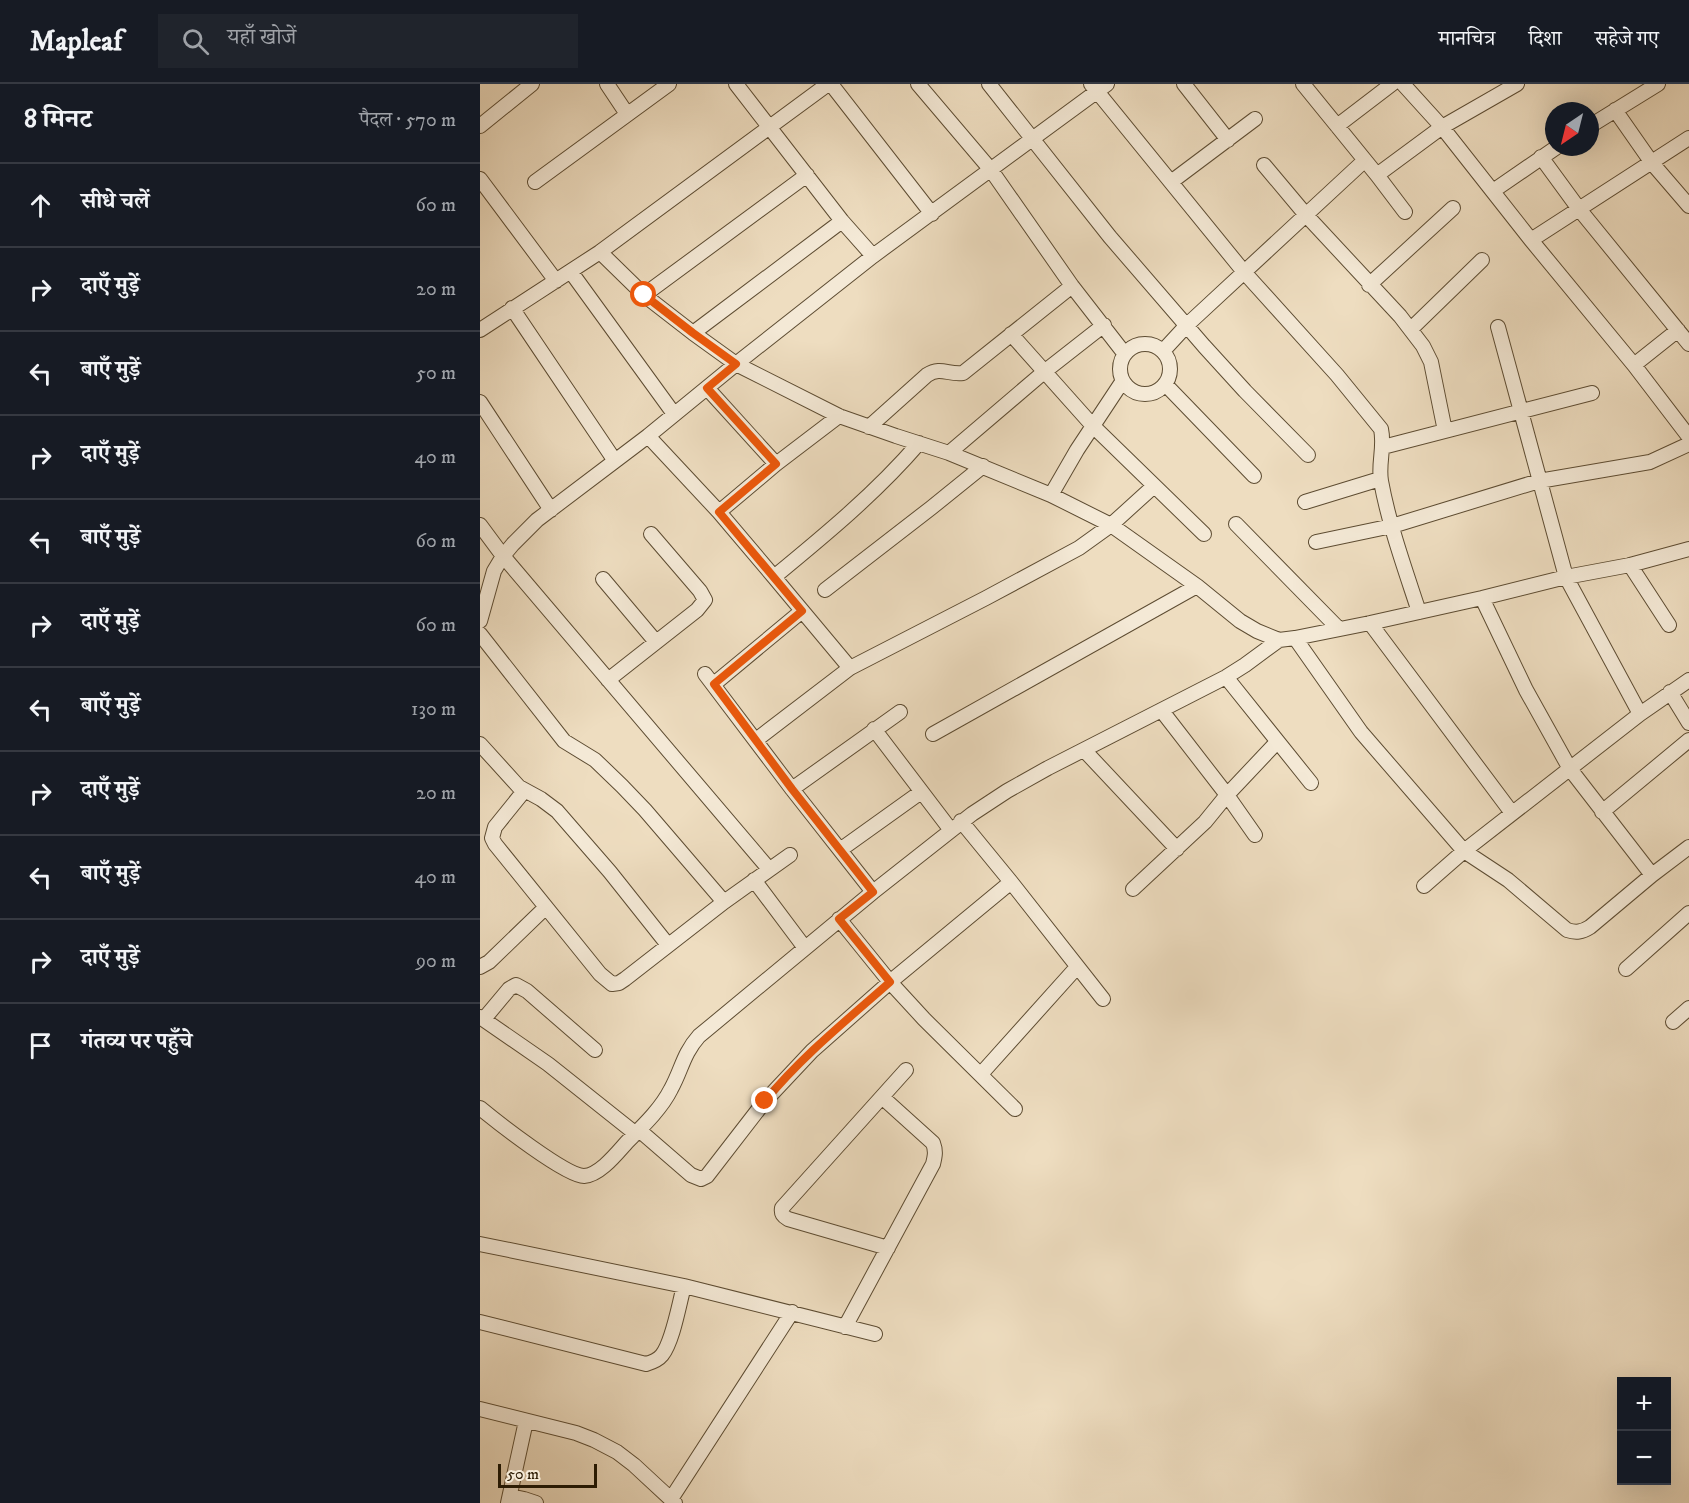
<!DOCTYPE html>
<html lang="hi">
<head>
<meta charset="utf-8">
<style>
  body { margin:0; font-family:"IM FELL DW Pica","Noto Serif Devanagari",serif; background:#20242c; color:#f1f3f6 }
  .controls { position:absolute; right:18px; bottom:18px; display:grid; overflow:hidden; border-radius:0px; box-shadow:0 6px 24px #0002 }
  .controls button { width:54px; height:54px; display:grid; place-items:center; padding:0; border:0; border-bottom:2px solid #363941; background:#171b24; color:#f1f3f6; font:30px sans-serif }
  .compass { position:absolute; left:1065px; top:18px; width:54px; height:54px; border-radius:50%; background:#171b24; box-shadow:0 6px 24px #0002; rotate:215deg }
  .scale { position:absolute; left:18px; bottom:15px; width:99px; box-sizing:border-box; padding-left:6px; border:3px solid #2d1c03; border-top:0; font-size:16px; line-height:21px; white-space:nowrap; color:#2d1c03; -webkit-text-stroke:4px #f4e9d6; paint-order:stroke }
  .stop { position:absolute; width:18px; height:18px; margin:-14px; border:4px solid #ea580c; border-radius:50%; background:#fff }
  .stop.end { background:#ea580c; border-color:#fff; box-shadow:0 2px 6px #0008 }
  .list { margin:0; padding:0; list-style:none }
  h2 { display:flex; justify-content:space-between; align-items:center; height:78px; margin:0; padding:0 24px; font-size:26px }
  h2 small { font-size:20px; font-weight:400; color:#9ea1a6 }
  .list li { display:grid; grid-template-columns:39px 1fr auto; gap:18px; align-items:center; box-sizing:border-box; height:84px; padding:0 24px; border-top:2px solid #363941 }
  .list b { display:block; font-size:22px; white-space:nowrap }
  .list em { font-size:20px; font-style:normal; color:#9ea1a6 }
  .icon { flex:none; width:33px; height:33px; fill:none; stroke:currentColor; stroke-width:2; stroke-linecap:round; stroke-linejoin:round }
  .map { position:relative; flex:none; width:1209px; height:1419px; overflow:hidden }
  header { display:flex; align-items:center; gap:36px; box-sizing:border-box; height:84px; padding:0 30px; background:#171b24; border-bottom:2px solid #363941 }
  header strong { font-size:28px }
  nav { display:flex; gap:33px; margin-inline-start:auto; font-size:21px }
  .search { width:420px; height:54px; background:#20242c; display:flex; align-items:center; gap:15px; box-sizing:border-box; padding:0 21px; border-radius:0px; color:#9ea1a6; font-size:22px }
  main { display:flex }
  aside { flex:1; background:#171b24 }
  .map>svg:first-child { display:block }
  .lines { fill:none; stroke-linecap:round; stroke-linejoin:round }
  .street-casing { stroke:#5d4c32; stroke-width:16 }
  .street { stroke:#f4e9d6; stroke-width:14 }
  .route { stroke:#ea580c; stroke-width:8 }
</style>
</head>
<body>
<header>
<strong>Mapleaf</strong>
<div class="search"><svg class="icon" aria-label="search" viewBox="0 0 24 24"><circle cx="10" cy="10" r="6"/><path d="M15 15l6 6"/></svg>यहाँ खोजें</div>
<nav><a>मानचित्र</a><a>दिशा</a><a>सहेजे गए</a></nav>
</header>
<main>
<aside>
<h2>8 मिनट<small>पैदल · 570 m</small></h2>
<ul class="list">
<li><svg class="icon" aria-label="ahead" viewBox="0 0 24 24"><path d="M12 20V5M6 11l6-6 6 6"/></svg><div><b>सीधे चलें</b></div><em>60 m</em></li>
<li><svg class="icon" aria-label="right" viewBox="0 0 24 24"><path d="M7 20v-9h11M14 6l5 5-5 5"/></svg><div><b>दाएँ मुड़ें</b></div><em>20 m</em></li>
<li><svg class="icon" aria-label="left" viewBox="0 0 24 24"><path d="M17 20v-9H6M10 6l-5 5 5 5"/></svg><div><b>बाएँ मुड़ें</b></div><em>50 m</em></li>
<li><svg class="icon" aria-label="right" viewBox="0 0 24 24"><path d="M7 20v-9h11M14 6l5 5-5 5"/></svg><div><b>दाएँ मुड़ें</b></div><em>40 m</em></li>
<li><svg class="icon" aria-label="left" viewBox="0 0 24 24"><path d="M17 20v-9H6M10 6l-5 5 5 5"/></svg><div><b>बाएँ मुड़ें</b></div><em>60 m</em></li>
<li><svg class="icon" aria-label="right" viewBox="0 0 24 24"><path d="M7 20v-9h11M14 6l5 5-5 5"/></svg><div><b>दाएँ मुड़ें</b></div><em>60 m</em></li>
<li><svg class="icon" aria-label="left" viewBox="0 0 24 24"><path d="M17 20v-9H6M10 6l-5 5 5 5"/></svg><div><b>बाएँ मुड़ें</b></div><em>130 m</em></li>
<li><svg class="icon" aria-label="right" viewBox="0 0 24 24"><path d="M7 20v-9h11M14 6l5 5-5 5"/></svg><div><b>दाएँ मुड़ें</b></div><em>20 m</em></li>
<li><svg class="icon" aria-label="left" viewBox="0 0 24 24"><path d="M17 20v-9H6M10 6l-5 5 5 5"/></svg><div><b>बाएँ मुड़ें</b></div><em>40 m</em></li>
<li><svg class="icon" aria-label="right" viewBox="0 0 24 24"><path d="M7 20v-9h11M14 6l5 5-5 5"/></svg><div><b>दाएँ मुड़ें</b></div><em>90 m</em></li>
<li><svg class="icon" aria-label="arrive" viewBox="0 0 24 24"><path d="M6 21V4h12l-3 4 3 4H6"/></svg><div><b>गंतव्य पर पहुँचे</b></div></li>
</ul>
</aside>
<div class="map">
<svg width="1209" height="1419" viewBox="0 0 1209 1419">
  <rect width="100%" height="100%" fill="#eeddc0"/>
  <filter id="stains"><feTurbulence type="fractalNoise" baseFrequency=".00333" numOctaves="4"/><feColorMatrix values="0 0 0 0 .2 0 0 0 0 .09 0 0 0 0 .02 0 0 0 .5 -.17"/></filter>
  <radialGradient id="worn" r=".72"><stop offset=".6" stop-color="#630" stop-opacity="0"/><stop offset="1" stop-color="#630" stop-opacity=".3"/></radialGradient>
  <g class="lines">
    <defs>
      <path id="street" d="M 127,0 L 147,30
        M 256,0 L 362,137 L 393,172
        M 351,0 L 452,130
        M 438,0 L 511,86 L 592,202 L 644,269
        M 509,0 L 630,153 L 724,262 L 765,307 L 828,371
        M 611,0 L 764,188 L 857,291 L 901,345 C 905,363 898,379 901,397 C 909,441 925,485 939,528
        M 704,0 L 748,56
        M 823,0 L 897,91 L 925,128
        M 923,0 L 962,43 L 1051,156 L 1154,281 L 1209,353
        M 1135,26 L 1172,79 L 1209,122
        M 0,42 L 52,0
        M 857,42 L 912,0
        M 1110,42 L 1178,0
        M 1061,73 L 1099,125 L 1209,260
        M 784,81 L 826,131 L 920,232 L 943,262 L 951,278 L 965,347
        M 897,91 L 962,43 L 1037,0
        M 0,95 L 76,197
        M 55,98 L 189,0
        M 691,98 L 775,35
        M 1013,107 L 1077,63
        M 1051,156 L 1209,54
        M 120,168 L 164,211 L 213,249 L 256,280 L 359,332 L 416,352 L 469,369 L 571,411 L 631,441 L 717,502 L 760,537 L 777,547 L 799,556 L 815,554 L 890,539 L 1002,514 L 1086,493 L 1150,481 L 1209,465
        M 91,188 L 194,330
        M 889,201 L 973,124
        M 164,211 L 327,91
        M 32,224 L 135,377
        M 1018,243 L 1086,493 L 1160,630
        M 931,245 L 1002,176
        M 0,246 L 120,168 L 348,0
        M 213,249 L 362,137
        M 531,250 L 613,342 L 724,450
        M640 285a25 25 0 1 1 50 0a25 25 0 1 1-50 0Z
        M 683,267 L 707,241 L 884,77
        M 1154,281 L 1198,246
        M 685,300 L 774,392
        M 227,304 L 296,380
        M 0,318 L 71,426
        M 389,343 L 447,291 C 461,282 468,291 483,289 L 592,202
        M 168,352 L 239,428 L 294,493 L 370,584
        M 903,363 L 1112,309
        M 469,369 L 564,288 L 624,241
        M 571,411 L 597,366 L 642,298
        M 825,418 L 900,395
        M 239,428 L 296,380 L 359,332
        M 756,440 L 859,545
        M 0,441 L 23,472 L 289,785
        M 836,458 L 912,442 L 1059,397 L 1170,378 L 1209,360
        M 1150,481 L 1189,541
        M 294,493 C 345,451 396,409 439,359
        M 123,495 L 176,558
        M 345,506 L 451,424 L 503,382
        M 1002,514 L 1046,606 L 1090,685 L 1172,791
        M 0,537 L 14,487 L 23,472 L 33,460 L 57,436 L 168,352 L 256,280 L 393,172 L 627,0
        M 890,539 L 1032,729
        M 0,550 L 84,657 L 115,676 L 142,702 L 165,726 L 244,818
        M 815,554 L 881,648 L 984,767 L 1028,796 L 1087,846 C 1096,849 1102,848 1110,843 L 1172,791 L 1209,763
        M 225,590 L 312,705 L 393,808
        M 746,593 L 831,699
        M 128,596 L 217,526 L 225,516 L 220,507 L 171,450
        M 234,600 L 322,527
        M 1190,608 L 1209,639
        M 682,627 L 747,711 L 775,751
        M 394,645 L 470,745
        M 453,650 L 717,502
        M 276,656 L 370,584 L 506,514 L 599,464 L 631,441 L 674,402
        M 0,660 L 39,703 L 61,715 L 77,727 L 130,788 L 188,861
        M 604,666 L 697,765
        M 312,705 L 420,628
        M 44,707 L 15,743 L 12,754 L 15,760 L 120,890 L 132,900 L 139,899 L 145,895 L 244,818 L 310,771
        M 1122,728 L 1209,656
        M 481,737 L 531,798 L 623,915
        M 360,766 L 441,708
        M 274,796 L 325,864
        M 944,802 L 984,767 L 1160,630 L 1209,596
        M 653,805 L 725,738 L 747,711 L 797,658
        M 359,835 L 410,898 L 444,935 L 535,1025
        M 0,883 L 9,878 L 65,824
        M 1146,885 L 1209,829
        M 0,933 L 68,980 L 156,1050
        M 4,935 L 29,905 L 36,901 L 47,907 L 115,966
        M 1193,938 L 1209,924
        M 501,990 L 597,883
        M 0,1024 C 17,1038 86,1092 104,1092 C 120,1091 137,1069 147,1058 C 163,1042 181,1025 191,1005 C 202,985 203,970 219,952 L 393,808 L 492,730 L 527,707 L 568,684 L 746,593 L 765,581 L 799,556
        M 159,1046 L 211,1091 L 221,1095 L 227,1092 L 285,1017 L 332,967 L 410,898 L 531,798
        M 0,1160 L 204,1202 L 395,1250
        M 408,1164 L 308,1135 C 303,1132 301,1130 302,1124 L 426,986
        M 0,1238 L 166,1280 C 173,1278 178,1276 182,1271 C 193,1257 199,1220 204,1202
        M 365,1243 L 453,1080 C 455,1072 456,1067 453,1059 L 402,1013
        M 0,1325 L 96,1349 L 114,1356 L 137,1368 L 154,1381 L 195,1419
        M 30,1412 L 44,1415 L 56,1419
        M 191,1415 L 312,1228
        M 28,1419 L 46,1337"/>
    </defs>
    <!-- street casing -->
    <use href="#street" class="street-casing"/>
    <!-- street -->
    <use href="#street" class="street"/>
  </g>
  <g class="lines">
    <!-- route -->
    <path class="route" d="M 164,211 L 213,249 L 256,280 L 227,304 L 296,380 L 239,428 L 322,527 L 234,600 L 312,705 L 393,808 L 359,835 L 410,898 C 367,936 322,972 285,1017"/>
  </g>
  <rect width="100%" height="100%" filter="url(#stains)"/>
  <rect width="100%" height="100%" fill="url(#worn)"/>
</svg>
<div class="controls">
<button>+</button>
<button>−</button>
</div>
<svg class="compass" viewBox="-18 -18 36 36"><path d="M0-13l5 13h-10z" fill="#e53935"/><path d="M0 13l5-13h-10z" fill="#9ea1a6"/></svg>
<div class="scale">50 m</div>
<div class="stop" style="left:164px;top:211px"></div>
<div class="stop end" style="left:285px;top:1017px"></div>
</div>
</main>
</body>
</html>
